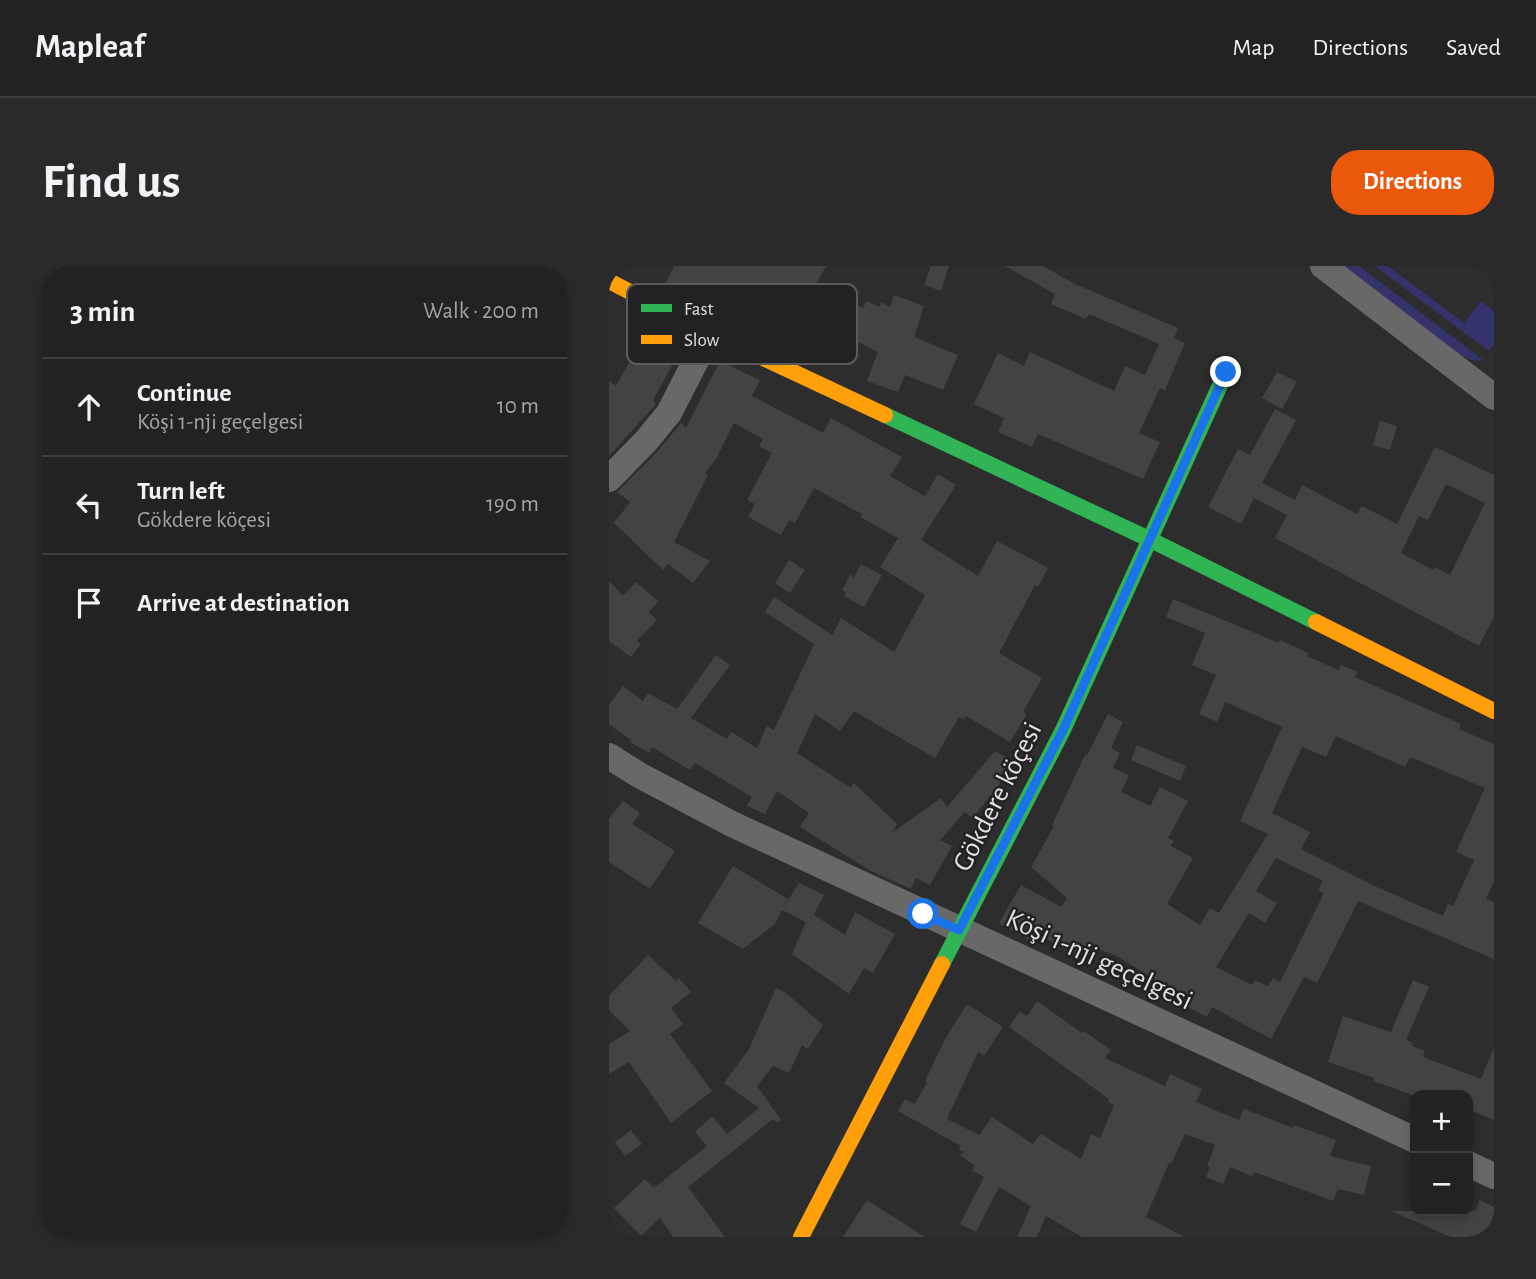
<!DOCTYPE html>
<html lang="en">
<head>
<meta charset="utf-8">
<style>
  body { margin:0; font-family:"Alegreya Sans",sans-serif; background:#2a2a2a; color:#f1f3f6 }
  .controls { position:absolute; right:21px; bottom:21px; display:grid; overflow:hidden; border-radius:14px; box-shadow:0 4px 10px #0003 }
  .controls button { width:63px; height:63px; display:grid; place-items:center; padding:0; border:0; border-bottom:2px solid #3f3f40; background:#222; color:#f1f3f6; font:35px sans-serif }
  .stop { position:absolute; width:21px; height:21px; margin:-16px; border:5px solid #1a73e8; border-radius:50%; background:#fff }
  .stop.end { background:#1a73e8; border-color:#fff; box-shadow:0 2px 7px #0008 }
  .list { margin:0; padding:0; list-style:none }
  h2 { display:flex; justify-content:space-between; align-items:center; height:91px; margin:0; padding:0 28px; font-size:30px }
  h2 small { font-size:23px; font-weight:400; color:#a2a4a5 }
  .list li { display:grid; grid-template-columns:46px 1fr auto; gap:21px; align-items:center; box-sizing:border-box; height:98px; padding:0 28px; border-top:2px solid #3f3f40 }
  .list b { display:block; font-size:26px; white-space:nowrap }
  .list p { margin:0; font-size:23px; white-space:nowrap; color:#a2a4a5 }
  .list em { font-size:23px; font-style:normal; color:#a2a4a5 }
  .icon { flex:none; width:38px; height:38px; fill:none; stroke:currentColor; stroke-width:2; stroke-linecap:round; stroke-linejoin:round }
  .map { position:relative; flex:none; width:885px; height:971px; overflow:hidden; border-radius:28px }
  header { display:flex; align-items:center; gap:42px; box-sizing:border-box; height:98px; padding:0 35px; background:#222; border-bottom:2px solid #3f3f40 }
  header strong { font-size:33px }
  nav { display:flex; gap:38px; margin-inline-start:auto; font-size:24px }
  .intro { display:flex; align-items:center; justify-content:space-between; box-sizing:border-box; height:168px; padding:0 42px }
  h1 { margin:0; font-size:49px }
  .button { padding:18px 32px; border-radius:28px; background:#ea580c; color:#fff; font-size:24px; font-weight:700 }
  main { display:flex; gap:42px; padding:0 42px }
  aside { flex:1; background:#222; border-radius:28px; box-shadow:0 4px 10px #0003 }
  .map>svg:first-child { display:block }
  .grass { fill:#35336c }
  .building { fill:#434344; fill-rule:evenodd }
  .lines { fill:none; stroke-linecap:round; stroke-linejoin:round }
  .street { stroke:#686869; stroke-width:26 }
  .fast { stroke:#30b455; stroke-width:16 }
  .slow { stroke:#ff9f0a; stroke-width:16 }
  .route { stroke:#1a73e8; stroke-width:9 }
  .labels { text-anchor:middle; dominant-baseline:central; stroke-width:5; stroke-linejoin:round; paint-order:stroke }
  .street-label { font-size:28px; fill:#e0e0e2; stroke:#222225 }
  .key { fill:#222225; stroke:#5b5b5e; stroke-width:2 }
  .key-label { font-size:19px; fill:#e0e0e2 }
</style>
</head>
<body>
<header>
<strong>Mapleaf</strong>
<nav><a>Map</a><a>Directions</a><a>Saved</a></nav>
</header>
<div class="intro"><h1>Find us</h1><a class="button">Directions</a></div>
<main>
<aside>
<h2>3 min<small>Walk · 200 m</small></h2>
<ul class="list">
<li><svg class="icon" aria-label="ahead" viewBox="0 0 24 24"><path d="M12 20V5M6 11l6-6 6 6"/></svg><div><b>Continue</b><p>Köşi 1-nji geçelgesi</p></div><em>10 m</em></li>
<li><svg class="icon" aria-label="left" viewBox="0 0 24 24"><path d="M17 20v-9H6M10 6l-5 5 5 5"/></svg><div><b>Turn left</b><p>Gökdere köçesi</p></div><em>190 m</em></li>
<li><svg class="icon" aria-label="arrive" viewBox="0 0 24 24"><path d="M6 21V4h12l-3 4 3 4H6"/></svg><div><b>Arrive at destination</b></div></li>
</ul>
</aside>
<div class="map">
<svg width="885" height="971" viewBox="0 0 885 971">
  <rect width="100%" height="100%" fill="#2d2d2e"/>
  <!-- grass -->
  <path class="grass" d="M 734,0 L 750,0 L 874,94 L 872,95 L 863,94 L 851,89 Z
    M 766,0 L 779,0 L 855,57 L 872,35 L 885,45 L 885,78 L 880,85 Z"/>
  <!-- building -->
  <path class="building" d="M 65,0 L 217,0 L 206,20 L 254,42 L 258,35 L 270,41 L 272,36 L 281,41 L 285,29 L 315,40 L 305,71 L 349,89 L 334,124 L 296,109 L 289,126 L 258,115 L 269,86 L 225,64 L 223,69 L 168,45 L 163,56 L 116,34 L 110,48 L 55,20 Z
    M 322,0 L 340,0 L 332,25 L 315,19 Z
    M 396,0 L 434,0 L 466,18 L 569,62 L 565,72 L 576,77 L 556,124 L 551,122 L 530,167 L 551,176 L 534,213 L 429,168 L 423,181 L 389,166 L 395,152 L 365,138 L 389,87 L 415,100 L 421,86 L 505,125 L 516,100 L 536,109 L 550,78 L 480,48 L 477,53 L 442,38 L 446,28 Z
    M 35,69 L 70,87 L 44,134 L 47,138 L 0,190 L 0,115 L 7,120 Z
    M 111,95 L 151,114 L 143,130 L 214,167 L 222,152 L 293,191 L 281,210 L 316,230 L 329,208 L 347,219 L 312,274 L 369,310 L 388,275 L 439,302 L 429,321 L 426,319 L 390,387 L 433,412 L 414,446 L 418,448 L 401,476 L 357,450 L 355,454 L 350,451 L 326,492 L 245,445 L 231,465 L 206,448 L 188,487 L 242,522 L 245,517 L 288,558 L 284,566 L 332,532 L 338,541 L 386,485 L 403,495 L 389,521 L 363,552 L 356,546 L 331,574 L 343,580 L 321,619 L 307,612 L 302,623 L 262,605 L 191,561 L 200,547 L 168,525 L 156,548 L 138,540 L 143,531 L 86,497 L 81,504 L 43,481 L 40,487 L 21,476 L 22,474 L 0,458 L 0,439 L 14,420 L 34,435 L 39,427 L 68,443 L 107,389 L 121,399 L 82,452 L 118,473 L 122,466 L 148,482 L 158,460 L 165,464 L 205,378 L 156,346 L 165,331 L 223,369 L 232,352 L 285,386 L 316,329 L 271,301 L 289,272 L 251,251 L 253,248 L 205,222 L 186,257 L 180,254 L 172,269 L 139,251 L 146,238 L 138,234 L 163,187 L 150,180 L 154,173 L 125,157 L 107,193 L 96,207 L 99,209 L 65,276 L 101,295 L 84,317 L 59,298 L 54,304 L 5,257 L 21,236 L 8,226 L 48,186 L 72,157 L 77,162 Z
    M 668,106 L 688,116 L 673,143 L 653,132 Z
    M 666,143 L 687,154 L 653,217 L 686,234 L 693,219 L 748,248 L 753,240 L 788,258 L 826,181 L 885,209 L 885,351 L 870,380 L 666,272 L 678,249 L 645,232 L 632,258 L 599,241 L 629,183 L 641,189 ZM 837,218 L 876,237 L 841,309 L 825,301 L 824,304 L 792,287 L 810,250 L 819,254 Z
    M 771,155 L 788,160 L 781,184 L 764,179 Z
    M 180,294 L 196,304 L 181,327 L 166,317 Z
    M 252,298 L 273,309 L 255,341 L 235,330 L 237,326 L 233,324 L 241,309 L 245,311 Z
    M 0,315 L 14,330 L 27,316 L 49,335 L 40,346 L 48,354 L 28,375 L 32,378 L 22,391 L 0,375 Z
    M 564,333 L 670,377 L 671,374 L 699,387 L 698,390 L 729,404 L 732,399 L 749,406 L 746,411 L 852,458 L 850,463 L 885,478 L 885,615 L 877,633 L 885,636 L 885,693 L 749,635 L 708,717 L 695,711 L 662,773 L 603,741 L 598,751 L 567,735 L 570,729 L 508,690 L 489,683 L 481,698 L 430,668 L 425,677 L 390,657 L 412,619 L 452,641 L 458,632 L 422,601 L 445,560 L 443,559 L 476,489 L 478,490 L 499,448 L 514,456 L 502,482 L 511,487 L 504,502 L 520,509 L 512,526 L 541,540 L 551,521 L 579,535 L 559,572 L 565,575 L 562,580 L 584,592 L 558,638 L 591,659 L 601,642 L 610,647 L 659,568 L 631,555 L 673,461 L 616,436 L 608,456 L 590,448 L 607,409 L 583,399 L 596,367 L 557,351 ZM 727,470 L 796,501 L 801,491 L 876,522 L 847,586 L 865,594 L 844,640 L 839,638 L 834,650 L 768,621 L 692,583 L 701,566 L 663,547 L 693,481 L 717,491 ZM 667,592 L 714,615 L 709,624 L 715,627 L 671,716 L 664,712 L 659,720 L 646,714 L 643,719 L 607,701 L 640,647 L 656,657 L 668,637 L 647,625 Z
    M 528,479 L 577,500 L 571,515 L 522,494 Z
    M 14,535 L 31,547 L 23,558 L 66,585 L 41,623 L 0,596 L 0,553 Z
    M 124,600 L 179,633 L 174,642 L 190,617 L 215,629 L 205,649 L 236,669 L 246,646 L 286,668 L 264,707 L 255,702 L 240,728 L 183,688 L 197,656 L 173,644 L 166,658 L 134,683 L 89,657 Z
    M 39,689 L 67,715 L 70,712 L 82,726 L 62,742 L 74,758 L 61,768 L 103,825 L 62,857 L 20,796 L 0,808 L 0,778 L 21,765 L 0,744 L 0,730 Z
    M 804,714 L 820,721 L 797,774 L 804,777 L 803,780 L 816,785 L 814,791 L 872,813 L 885,781 L 885,854 L 859,843 L 859,829 L 804,829 L 764,815 L 765,812 L 719,796 L 734,750 L 782,766 Z
    M 167,722 L 177,727 L 214,759 L 199,783 L 193,779 L 180,807 L 164,800 L 148,820 L 172,854 L 169,857 L 164,853 L 79,921 L 116,971 L 64,971 L 51,952 L 32,970 L 5,942 L 36,913 L 45,922 L 98,880 L 86,866 L 103,850 L 118,868 L 150,842 L 115,817 L 140,783 Z
    M 428,735 L 473,767 L 475,765 L 502,784 L 496,792 L 556,820 L 561,808 L 593,823 L 587,836 L 630,854 L 635,843 L 684,862 L 685,859 L 727,874 L 721,890 L 762,900 L 755,929 L 729,923 L 724,935 L 645,906 L 643,910 L 621,901 L 614,918 L 597,911 L 601,901 L 598,900 L 606,879 L 576,868 L 562,898 L 560,897 L 537,951 L 576,971 L 473,971 L 437,950 L 428,971 L 408,971 L 422,940 L 390,921 L 367,966 L 351,958 L 375,911 L 363,904 L 366,900 L 351,889 L 354,886 L 350,883 L 352,880 L 289,845 L 296,833 L 306,838 L 318,816 L 316,815 L 336,773 L 358,738 L 394,761 L 375,790 L 369,786 L 338,853 L 370,869 L 383,851 L 424,878 L 432,868 L 472,893 L 482,868 L 491,872 L 505,839 L 499,836 L 500,833 L 400,761 L 411,745 L 418,750 Z
    M 22,864 L 33,878 L 16,890 L 6,876 Z
    M 258,934 L 316,971 L 234,971 Z
    M 871,934 L 885,941 L 885,971 L 842,971 L 782,945 L 866,945 Z"/>
  <g class="lines">
    <!-- street -->
    <path class="street" d="M 714,0 L 885,131
      M 0,213 L 37,175 L 60,147 L 101,67
      M 0,490 L 30,509 L 123,558 L 806,874
      M 859,898 L 885,910"/>
    <!-- fast -->
    <path class="fast" d="M 276,149 L 542,274 L 707,356
      M 333,698 L 454,464 L 617,106"/>
    <!-- slow -->
    <path class="slow" d="M 0,15 L 101,67 L 276,149
      M 707,356 L 885,445
      M 192,971 L 333,698"/>
  </g>
  <g class="lines">
    <!-- route -->
    <path class="route" d="M 314,648 L 350,664 L 454,464 L 617,106"/>
  </g>
  <g class="labels">
    <!-- street labels -->
    <g class="street-label">
      <text transform="translate(389 531) rotate(-63)">Gökdere köçesi</text>
      <text transform="translate(490 694) rotate(25)">Köşi 1-nji geçelgesi</text>
    </g>
  </g>
  <!-- legend -->
  <rect x="18" y="18" width="230" height="80" rx="10" class="key"/>
  <rect x="32" y="38" width="31" height="8" fill="#30b455"/>
  <rect x="32" y="69" width="31" height="9" fill="#ff9f0a"/>
  <g class="key-label">
    <text x="75" y="49">Fast</text>
    <text x="75" y="80">Slow</text>
  </g>
</svg>
<div class="controls">
<button>+</button>
<button>−</button>
</div>
<div class="stop" style="left:314px;top:648px"></div>
<div class="stop end" style="left:617px;top:106px"></div>
</div>
</main>
</body>
</html>
